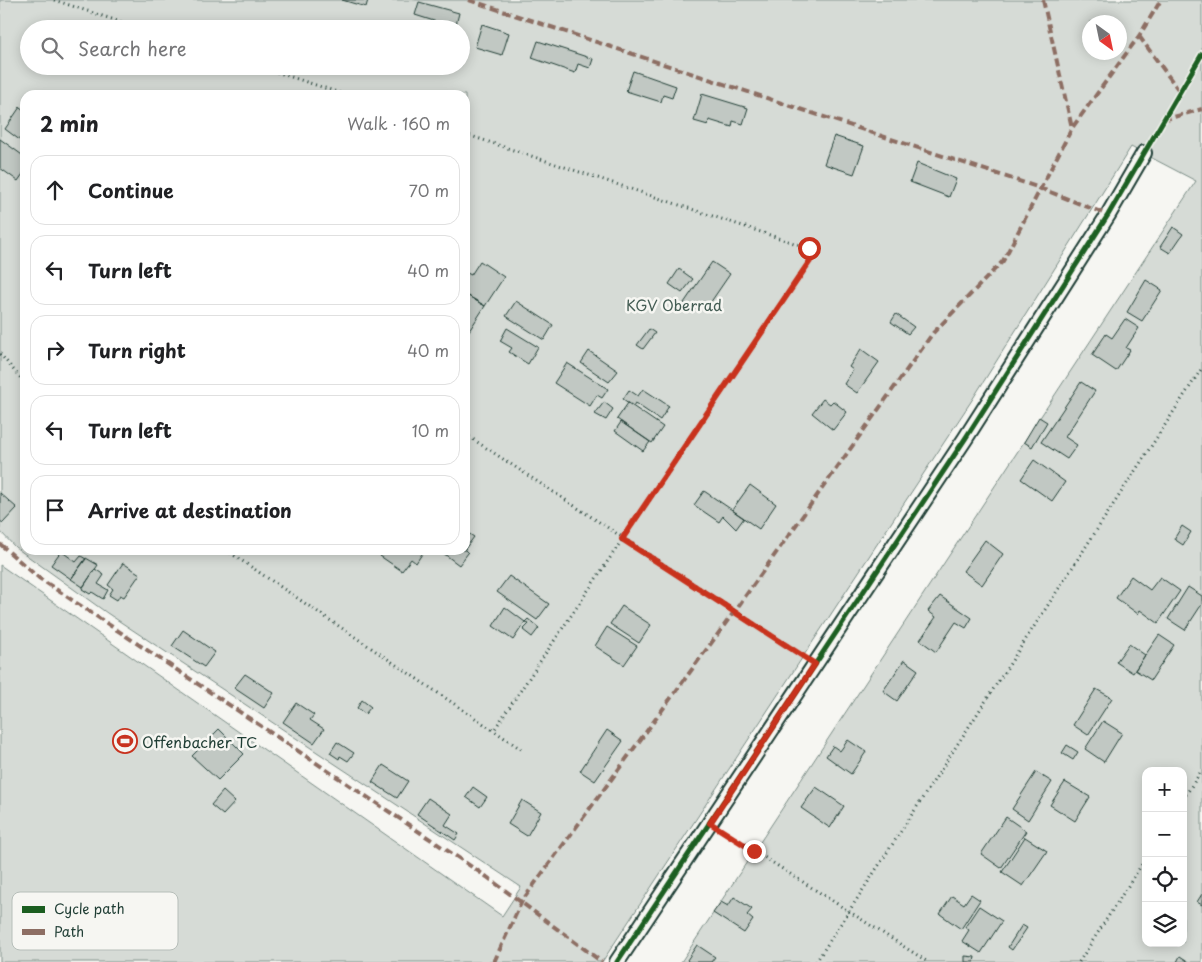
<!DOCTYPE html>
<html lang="en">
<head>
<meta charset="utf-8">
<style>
  body { margin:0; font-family:"Playpen Sans",sans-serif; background:#f6f6f6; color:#202124 }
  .controls { position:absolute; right:15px; bottom:15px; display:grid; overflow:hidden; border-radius:10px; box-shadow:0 2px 12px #0003 }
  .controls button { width:45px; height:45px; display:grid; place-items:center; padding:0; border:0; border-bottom:1px solid #e0e0e0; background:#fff; color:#202124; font:25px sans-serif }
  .compass { position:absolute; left:1082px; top:15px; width:45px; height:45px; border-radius:50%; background:#fff; box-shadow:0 2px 12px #0003; rotate:147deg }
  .stop { position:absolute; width:15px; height:15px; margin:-11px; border:4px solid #c8321e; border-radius:50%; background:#fff }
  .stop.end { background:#c8321e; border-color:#fff; box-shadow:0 1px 5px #0008 }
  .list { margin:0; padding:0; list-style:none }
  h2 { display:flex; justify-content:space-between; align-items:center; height:65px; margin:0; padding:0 20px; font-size:21px }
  h2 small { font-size:16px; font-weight:400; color:#757577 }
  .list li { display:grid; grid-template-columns:32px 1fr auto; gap:15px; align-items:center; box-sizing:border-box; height:70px; margin:0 10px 10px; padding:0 10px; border:1px solid #e0e0e0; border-radius:15px }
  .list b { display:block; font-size:19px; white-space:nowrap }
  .list em { font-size:16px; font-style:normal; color:#757577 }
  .icon { flex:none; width:28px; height:28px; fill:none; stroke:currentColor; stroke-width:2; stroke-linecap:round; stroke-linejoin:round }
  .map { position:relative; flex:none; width:1202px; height:962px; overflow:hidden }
  .search { position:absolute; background:#fff; box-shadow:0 2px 12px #0003; left:20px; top:20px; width:450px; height:55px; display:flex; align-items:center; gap:12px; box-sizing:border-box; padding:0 18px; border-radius:28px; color:#757577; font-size:19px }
  .panel { position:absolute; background:#fff; box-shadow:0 2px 12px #0003; left:20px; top:90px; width:450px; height:465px; border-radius:15px }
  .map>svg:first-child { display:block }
  .green { fill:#d6dbd6; stroke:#7a8c85; fill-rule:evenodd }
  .building { fill:#c1c8c3; stroke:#1f3d34 }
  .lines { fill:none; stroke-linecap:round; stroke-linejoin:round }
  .lane-casing { stroke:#1f3d34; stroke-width:18 }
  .path { stroke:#1f3d34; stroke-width:3; stroke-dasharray:1 4; stroke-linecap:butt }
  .lane { stroke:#f6f6f2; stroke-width:14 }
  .quiet { stroke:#8d6e63; stroke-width:4; stroke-dasharray:8 4; stroke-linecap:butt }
  .cycleway-casing { stroke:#f6f6f2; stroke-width:8 }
  .cycleway { stroke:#1b5e20; stroke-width:5 }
  .route { stroke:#c8321e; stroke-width:6 }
  .labels { text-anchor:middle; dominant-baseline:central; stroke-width:5; stroke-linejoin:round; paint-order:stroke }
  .park-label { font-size:15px; fill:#445d54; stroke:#f6f6f2 }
  .poi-label { font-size:15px; fill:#1f3d34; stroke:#f6f6f2; text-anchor:start }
  .key { fill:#f6f6f2; stroke:#b6beb9; stroke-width:1 }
  .key-label { font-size:14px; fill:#1f3d34 }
</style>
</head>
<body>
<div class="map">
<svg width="1202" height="962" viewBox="0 0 1202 962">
  <rect width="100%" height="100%" fill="#f6f6f2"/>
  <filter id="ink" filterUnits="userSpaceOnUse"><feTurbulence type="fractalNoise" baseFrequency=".02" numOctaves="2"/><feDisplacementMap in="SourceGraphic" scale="10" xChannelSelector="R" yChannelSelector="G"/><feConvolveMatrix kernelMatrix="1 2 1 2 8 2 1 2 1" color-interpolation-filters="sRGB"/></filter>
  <g filter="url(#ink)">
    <!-- green -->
    <path class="green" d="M 0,0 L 1202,0 L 1202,962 L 681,962 L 1196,181 L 1131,147 L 972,400 L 602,962 L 0,962 L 0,565 L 502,916 L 521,887 L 107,613 L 15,547 L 0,531 ZM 1090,22 L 1120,22 L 1120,52 L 1090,52 ZM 29,29 L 461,29 L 461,66 L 29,66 ZM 25,95 L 465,95 L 465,550 L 25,550 ZM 1146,771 L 1183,771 L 1183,943 L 1146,943 Z"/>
    <!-- building -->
    <path class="building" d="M 342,0 L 368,0 L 366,7 Z
      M 419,2 L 459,13 L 455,29 L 435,27 L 437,22 L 415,15 Z
      M 482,24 L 509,33 L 502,55 L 475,47 Z
      M 538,41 L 593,59 L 590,68 L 578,64 L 575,73 L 532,58 Z
      M 633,71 L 676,86 L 672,98 L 663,95 L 661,102 L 626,91 Z
      M 702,94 L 748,108 L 743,124 L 733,121 L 732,127 L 709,120 L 708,125 L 694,121 Z
      M 20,107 L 25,111 L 25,144 L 5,129 Z
      M 834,136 L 864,146 L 854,174 L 824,164 Z
      M 0,139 L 25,157 L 25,171 L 18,181 L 0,168 Z
      M 917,163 L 956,179 L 949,197 L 910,182 Z
      M 1173,227 L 1183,234 L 1170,253 L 1160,247 Z
      M 480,261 L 504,277 L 485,306 L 465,294 L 465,272 L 471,275 Z
      M 712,262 L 730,274 L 706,309 L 698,304 L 694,310 L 684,303 Z
      M 679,269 L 693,279 L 682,293 L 669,284 Z
      M 1146,280 L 1162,290 L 1142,321 L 1127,312 Z
      M 465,294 L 485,306 L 469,331 L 465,328 Z
      M 516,301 L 553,325 L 544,340 L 506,316 Z
      M 896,314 L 914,327 L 908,334 L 891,322 Z
      M 1125,319 L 1139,328 L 1126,348 L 1130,350 L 1116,371 L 1092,355 L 1106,334 L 1112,338 Z
      M 507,328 L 538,347 L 528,364 L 509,352 L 512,348 L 500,341 Z
      M 649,329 L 655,333 L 643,349 L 637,345 Z
      M 861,349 L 879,362 L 857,393 L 844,384 L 853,370 L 849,367 Z
      M 589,351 L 618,371 L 609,382 L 581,363 Z
      M 567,363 L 608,389 L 602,398 L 597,395 L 590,406 L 554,383 Z
      M 1081,382 L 1095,391 L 1065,437 L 1077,445 L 1067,459 L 1041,442 Z
      M 643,389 L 669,406 L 660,420 L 635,403 L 633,406 L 623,399 L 629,390 L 638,396 Z
      M 823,399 L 830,404 L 833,401 L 847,412 L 833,430 L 812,413 Z
      M 604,402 L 613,409 L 606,420 L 595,414 Z
      M 628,403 L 663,427 L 652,443 L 617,419 Z
      M 1039,417 L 1047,422 L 1032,447 L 1024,442 Z
      M 621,422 L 650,442 L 643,451 L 615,431 Z
      M 1034,460 L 1065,482 L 1052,501 L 1021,479 Z
      M 750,485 L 776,504 L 759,529 L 732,510 Z
      M 704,491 L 744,518 L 736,529 L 723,516 L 719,522 L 694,505 Z
      M 0,493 L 17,508 L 3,523 L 0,521 Z
      M 1182,526 L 1191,532 L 1183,545 L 1174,539 Z
      M 465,531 L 474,537 L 465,549 Z
      M 985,540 L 1003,554 L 982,585 L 963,571 Z
      M 384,550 L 422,550 L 424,551 L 416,563 L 411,559 L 402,571 L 380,556 Z
      M 439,550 L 465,550 L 468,553 L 459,565 Z
      M 61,551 L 76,562 L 81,556 L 86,559 L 71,579 L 51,565 Z
      M 86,558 L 98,565 L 83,587 L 71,579 Z
      M 123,563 L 140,574 L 124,597 L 120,595 L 117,600 L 109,595 L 113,589 L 108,585 Z
      M 95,569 L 104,575 L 98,584 L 108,590 L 103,599 L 92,592 L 90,594 L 82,589 Z
      M 509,576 L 549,604 L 537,620 L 497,592 Z
      M 1131,576 L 1150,590 L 1160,577 L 1180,591 L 1158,623 L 1140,610 L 1138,614 L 1116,598 Z
      M 1188,587 L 1202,596 L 1202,604 L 1185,630 L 1168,619 Z
      M 940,596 L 972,618 L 966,628 L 956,622 L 936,652 L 920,640 L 936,617 L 928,611 Z
      M 622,606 L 651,625 L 639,643 L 610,624 Z
      M 505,607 L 525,622 L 513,640 L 493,626 Z
      M 528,619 L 539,628 L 532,637 L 523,630 L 529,624 L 525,622 Z
      M 607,627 L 637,646 L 624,665 L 595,646 Z
      M 183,630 L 215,652 L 204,667 L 172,646 Z
      M 1159,635 L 1174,645 L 1151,680 L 1135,670 Z
      M 1129,644 L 1145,655 L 1133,673 L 1116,662 Z
      M 904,660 L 918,670 L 897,701 L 883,691 Z
      M 245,674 L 274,693 L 264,708 L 234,688 Z
      M 1096,689 L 1112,698 L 1088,735 L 1073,725 Z
      M 362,700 L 371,707 L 365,714 L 357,708 Z
      M 296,703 L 314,715 L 310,720 L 324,729 L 314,743 L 283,722 Z
      M 1103,721 L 1122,733 L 1104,762 L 1085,749 Z
      M 219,729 L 244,754 L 218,780 L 192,756 Z
      M 607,730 L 623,741 L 595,781 L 580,771 Z
      M 848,740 L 866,752 L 851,774 L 826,756 L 833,746 L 840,751 Z
      M 337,742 L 354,753 L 348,761 L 340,756 L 339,759 L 330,753 Z
      M 1067,745 L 1078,752 L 1073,760 L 1062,753 Z
      M 383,765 L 408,781 L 397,798 L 372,782 Z
      M 1036,772 L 1052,782 L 1028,820 L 1012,809 Z
      M 1065,782 L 1090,797 L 1075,821 L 1050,805 Z
      M 473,787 L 487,797 L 480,807 L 466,797 Z
      M 816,787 L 844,806 L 830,828 L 801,808 Z
      M 223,791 L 235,802 L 223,815 L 211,805 Z
      M 428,798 L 452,814 L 445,825 L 459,834 L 455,840 L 417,814 Z
      M 522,800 L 541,812 L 527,836 L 508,824 Z
      M 1006,817 L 1026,831 L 1001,868 L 981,854 Z
      M 1025,837 L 1047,851 L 1023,886 L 1002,872 Z
      M 971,894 L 980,900 L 961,929 L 940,914 L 952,896 L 964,904 Z
      M 1202,894 L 1202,905 L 1197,902 Z
      M 734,897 L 752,909 L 747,915 L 753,920 L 744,933 L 713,913 L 721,902 L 728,906 Z
      M 979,906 L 1002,921 L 981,953 L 962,941 L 969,930 L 965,927 Z
      M 1022,925 L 1027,928 L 1012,950 L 1008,947 Z
      M 697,945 L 715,957 L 711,962 L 689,962 L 687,960 Z
      M 965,956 L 975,957 L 974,962 L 965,962 Z
      M 1180,956 L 1189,962 L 1177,962 Z"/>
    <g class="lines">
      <defs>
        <path id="lane" d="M 617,962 L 965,439 L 1108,215 L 1144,153"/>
      </defs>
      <!-- lane casing -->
      <use href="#lane" class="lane-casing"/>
      <!-- path -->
      <path class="path" d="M 54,0 L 142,29
        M 258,66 L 346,95
        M 465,134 L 809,248 L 813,252 L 812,258 L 494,730
        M 0,354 L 25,383
        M 465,434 L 794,650
        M 226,550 L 524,751
        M 1183,799 L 1202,770
        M 731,836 L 928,962
        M 816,962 L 1202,368
        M 1079,962 L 1146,858"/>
      <!-- lane -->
      <use href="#lane" class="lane"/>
      <!-- quiet -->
      <path class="quiet" d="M 469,0 L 1040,188 L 1108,215
        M 1043,0 L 1072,128
        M 1139,36 L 1180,92
        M 1163,120 L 1202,109
        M 0,544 L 39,578 L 487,877 L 602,962
        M 494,962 L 522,901 L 734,612 L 933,333 L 1003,261 L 1072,128 L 1139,36 L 1161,0"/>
      <defs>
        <path id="cycleway" d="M 617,962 L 965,439 L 1108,215 L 1202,54"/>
      </defs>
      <!-- cycleway casing -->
      <use href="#cycleway" class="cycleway-casing"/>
      <!-- cycleway -->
      <use href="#cycleway" class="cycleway"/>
    </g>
  </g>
  <g class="lines" filter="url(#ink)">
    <!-- route -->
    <path class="route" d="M 754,851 L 710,823 L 815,664 L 622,539 L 812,258 L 813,252 L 809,248"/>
  </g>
  <!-- icons -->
  <defs>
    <symbol id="stadium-ring" viewBox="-11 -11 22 22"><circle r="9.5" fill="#f6f6f2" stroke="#c8321e" stroke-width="1.5"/><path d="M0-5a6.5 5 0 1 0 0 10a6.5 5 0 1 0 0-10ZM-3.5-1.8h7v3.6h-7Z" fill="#c8321e"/></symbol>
  </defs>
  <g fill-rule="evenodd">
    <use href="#stadium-ring" x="111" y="727" width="28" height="28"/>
  </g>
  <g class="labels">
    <!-- park labels -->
    <g class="park-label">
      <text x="674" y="304">KGV Oberrad</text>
    </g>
    <!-- poi labels -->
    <g class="poi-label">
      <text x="142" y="741">Offenbacher TC</text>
    </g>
  </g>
  <!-- legend -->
  <rect x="12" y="892" width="166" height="58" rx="8" class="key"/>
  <rect x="22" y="906" width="23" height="7" fill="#1b5e20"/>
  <rect x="22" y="929" width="23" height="6" fill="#8d6e63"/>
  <g class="key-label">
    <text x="54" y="914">Cycle path</text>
    <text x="54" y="937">Path</text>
  </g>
</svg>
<div class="controls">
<button>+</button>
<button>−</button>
<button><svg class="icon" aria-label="locate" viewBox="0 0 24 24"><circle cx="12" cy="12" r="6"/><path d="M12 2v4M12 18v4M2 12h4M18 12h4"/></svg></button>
<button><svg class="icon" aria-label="layers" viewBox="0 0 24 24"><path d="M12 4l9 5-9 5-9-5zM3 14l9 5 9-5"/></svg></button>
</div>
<svg class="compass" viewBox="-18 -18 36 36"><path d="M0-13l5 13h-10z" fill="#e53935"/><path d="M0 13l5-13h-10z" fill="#757577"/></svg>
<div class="stop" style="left:809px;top:248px"></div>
<div class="stop end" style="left:754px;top:851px"></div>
<div class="search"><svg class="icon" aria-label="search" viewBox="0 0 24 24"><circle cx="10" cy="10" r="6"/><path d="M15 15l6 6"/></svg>Search here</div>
<section class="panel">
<h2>2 min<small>Walk · 160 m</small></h2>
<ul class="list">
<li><svg class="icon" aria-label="ahead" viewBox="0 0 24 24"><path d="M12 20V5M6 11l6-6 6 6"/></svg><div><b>Continue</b></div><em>70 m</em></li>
<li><svg class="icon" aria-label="left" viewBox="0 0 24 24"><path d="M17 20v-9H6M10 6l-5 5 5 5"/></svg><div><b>Turn left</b></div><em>40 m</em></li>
<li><svg class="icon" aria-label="right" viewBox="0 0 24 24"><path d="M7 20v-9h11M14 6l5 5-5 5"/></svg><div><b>Turn right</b></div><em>40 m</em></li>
<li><svg class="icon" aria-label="left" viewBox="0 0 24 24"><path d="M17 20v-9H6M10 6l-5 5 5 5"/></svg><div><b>Turn left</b></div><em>10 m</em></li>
<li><svg class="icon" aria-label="arrive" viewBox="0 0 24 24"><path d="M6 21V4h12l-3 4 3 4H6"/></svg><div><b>Arrive at destination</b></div></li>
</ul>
</section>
</div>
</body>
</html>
